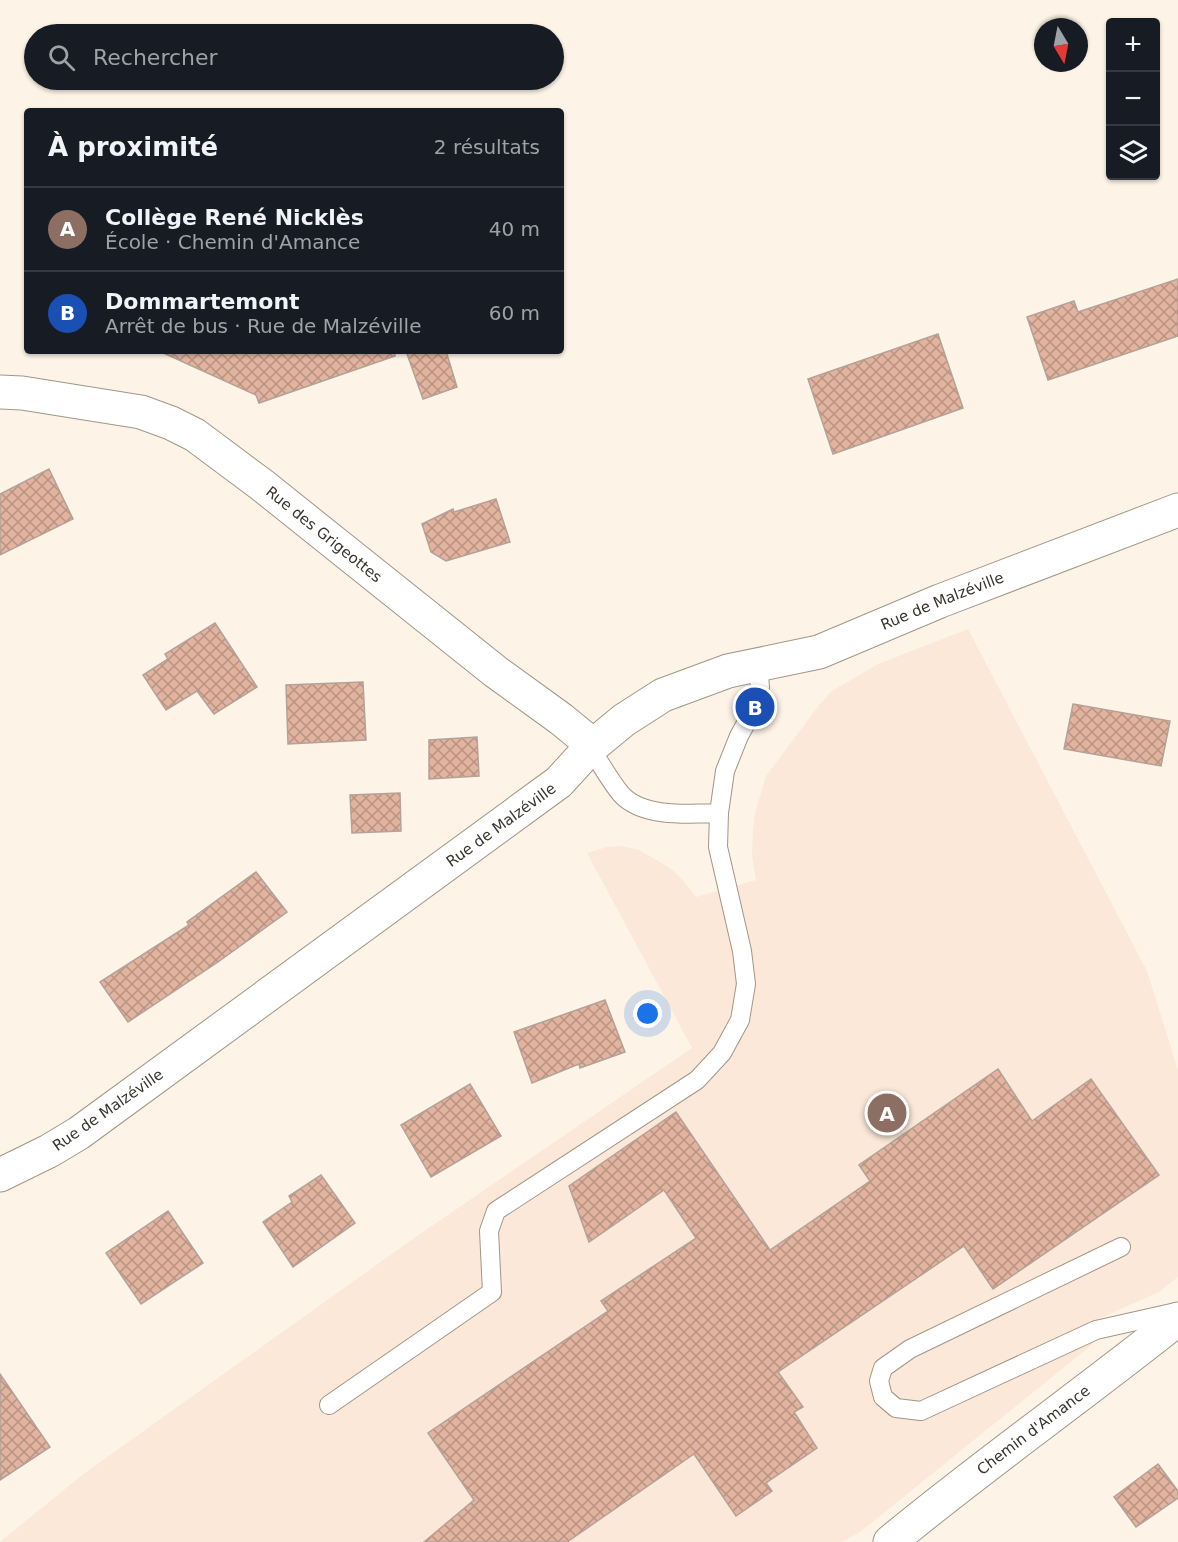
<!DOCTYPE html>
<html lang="fr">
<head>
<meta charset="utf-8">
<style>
  body { margin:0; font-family:"DejaVu Sans",sans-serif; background:#242831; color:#f1f3f6 }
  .controls { position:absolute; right:18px; top:18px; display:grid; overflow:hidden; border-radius:6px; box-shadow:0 2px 4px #0004 }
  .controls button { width:54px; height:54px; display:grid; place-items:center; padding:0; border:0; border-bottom:2px solid #363941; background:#171b24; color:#f1f3f6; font:30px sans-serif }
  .compass { position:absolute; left:1034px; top:18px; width:54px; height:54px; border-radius:50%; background:#171b24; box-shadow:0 2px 4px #0004; rotate:170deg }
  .you { position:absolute; left:648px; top:1014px; width:21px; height:21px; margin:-15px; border:4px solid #fff; border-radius:50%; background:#1a73e8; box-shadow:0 0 0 9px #1a73e833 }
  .badge { display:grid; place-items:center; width:39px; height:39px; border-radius:50%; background:#8c9099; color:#fff; font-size:20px; font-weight:700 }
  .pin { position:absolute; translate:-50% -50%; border:3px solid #fff; box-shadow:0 2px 6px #0006 }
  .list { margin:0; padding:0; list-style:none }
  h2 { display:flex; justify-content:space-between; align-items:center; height:78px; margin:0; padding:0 24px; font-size:26px }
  h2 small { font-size:20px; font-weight:400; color:#9ea1a6 }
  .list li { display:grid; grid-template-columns:39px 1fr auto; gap:18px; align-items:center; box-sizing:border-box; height:84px; padding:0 24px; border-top:2px solid #363941 }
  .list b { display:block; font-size:22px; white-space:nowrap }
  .list p { margin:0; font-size:20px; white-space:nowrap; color:#9ea1a6 }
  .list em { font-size:20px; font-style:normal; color:#9ea1a6 }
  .icon { flex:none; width:33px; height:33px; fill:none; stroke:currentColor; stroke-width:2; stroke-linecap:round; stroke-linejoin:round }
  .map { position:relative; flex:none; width:1178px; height:1542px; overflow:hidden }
  .search { position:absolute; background:#171b24; box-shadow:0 2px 4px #0004; left:24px; top:24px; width:540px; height:66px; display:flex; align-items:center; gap:15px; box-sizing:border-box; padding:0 21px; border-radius:33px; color:#9ea1a6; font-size:22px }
  .panel { position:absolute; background:#171b24; box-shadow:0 2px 4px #0004; left:24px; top:108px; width:540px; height:246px; border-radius:6px }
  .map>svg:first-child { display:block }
  .education { fill:#fbe8d8 }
  .building { fill:url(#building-cross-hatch); stroke:#b4a199; stroke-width:1.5 }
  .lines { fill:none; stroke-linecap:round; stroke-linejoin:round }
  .service-casing { stroke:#a19687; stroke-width:20 }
  .minor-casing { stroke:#a19687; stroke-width:35 }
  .tertiary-casing { stroke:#a19687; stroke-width:35 }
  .service { stroke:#fff; stroke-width:18 }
  .minor { stroke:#fff; stroke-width:33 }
  .tertiary { stroke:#fff; stroke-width:33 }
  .labels { text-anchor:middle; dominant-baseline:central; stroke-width:6; stroke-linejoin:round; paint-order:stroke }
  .street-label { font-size:15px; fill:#38342d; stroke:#fff }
</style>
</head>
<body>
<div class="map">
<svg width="1178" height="1542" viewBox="0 0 1178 1542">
  <defs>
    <pattern id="building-cross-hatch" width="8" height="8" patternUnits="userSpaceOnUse" patternTransform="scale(1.5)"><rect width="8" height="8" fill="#e2b49f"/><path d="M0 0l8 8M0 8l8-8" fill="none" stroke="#b89382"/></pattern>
  </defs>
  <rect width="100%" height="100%" fill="#fdf4e7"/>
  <!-- education -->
  <path class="education" d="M 968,629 L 1147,971 L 1178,1070 L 1178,1277 L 1159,1292 L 1085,1325 L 1093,1344 L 859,1533 L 841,1542 L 0,1542 L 82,1475 L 417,1236 L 692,1048 L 587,853 L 607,847 L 621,846 L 639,850 L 670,868 L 683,880 L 696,897 L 756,880 L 752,856 L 753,830 L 755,813 L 766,776 L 820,704 L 832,691 L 878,664 Z"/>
  <!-- building -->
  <path class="building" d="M 1178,279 L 1178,336 L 1048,380 L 1027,317 L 1074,301 L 1078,312 Z
    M 938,334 L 963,408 L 833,454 L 808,379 Z
    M 159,351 L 394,351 L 395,356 L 259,403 L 256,395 Z
    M 406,351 L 446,351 L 457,387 L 423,399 Z
    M 49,469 L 73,519 L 0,555 L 0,494 Z
    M 496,499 L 510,542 L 446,561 L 431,552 L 422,524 L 453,509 L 454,512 Z
    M 215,623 L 257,687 L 214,714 L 197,691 L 166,710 L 143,675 L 168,659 L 165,654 Z
    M 363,682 L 366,740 L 288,744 L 286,685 Z
    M 1073,704 L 1170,721 L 1161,766 L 1064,749 Z
    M 477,737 L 479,776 L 429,779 L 429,740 Z
    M 400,793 L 401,831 L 352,833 L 350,795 Z
    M 256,872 L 287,912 L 218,962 L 128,1022 L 100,982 L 189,925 L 187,922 Z
    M 605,1000 L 625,1052 L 580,1068 L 579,1064 L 532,1083 L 514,1032 Z
    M 998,1069 L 1032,1121 L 1091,1079 L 1159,1175 L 993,1289 L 964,1246 L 778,1372 L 803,1407 L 794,1412 L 817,1448 L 766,1483 L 772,1491 L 736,1516 L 694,1454 L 567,1542 L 424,1542 L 474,1500 L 428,1433 L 608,1311 L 601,1301 L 696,1238 L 664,1190 L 589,1242 L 569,1186 L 676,1112 L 770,1250 L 870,1181 L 859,1165 Z
    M 470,1084 L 501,1136 L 431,1177 L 401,1125 Z
    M 321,1175 L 355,1223 L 293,1267 L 263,1222 L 292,1202 L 289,1196 Z
    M 168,1211 L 203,1263 L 141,1304 L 106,1253 Z
    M 0,1374 L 50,1447 L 0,1480 Z
    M 1158,1464 L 1178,1491 L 1178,1498 L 1136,1527 L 1114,1497 Z"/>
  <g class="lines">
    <defs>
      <path id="service" d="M 590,748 C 600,762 610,781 621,794 C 642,818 689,814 719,813
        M 1121,1247 L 910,1349 L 883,1368 L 879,1381 L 883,1397 L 896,1408 L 921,1411 L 1096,1330 L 1176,1312
        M 329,1405 L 492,1292 L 489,1231 L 496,1211 L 697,1080 L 722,1053 L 740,1020 L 746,984 L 742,951 L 718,847 L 719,813 L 725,771 L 739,736 L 755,707 L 760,687 L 758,665"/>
      <g id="minor">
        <path id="s1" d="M 0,392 L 22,393 L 141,412 L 171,423 L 195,435 L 262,485 L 496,672 L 561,719 L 583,737 L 590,748 L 559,782 L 79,1133 L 49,1151 L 0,1175"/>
        <path id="s2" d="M 890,1542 C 983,1465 1083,1395 1178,1319"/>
      </g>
      <g id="tertiary">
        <path id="s3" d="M 590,748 L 624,720 L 663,695 L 728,671 L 819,652 L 940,601 L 1178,510"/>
      </g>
    </defs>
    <!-- service casing -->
    <use href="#service" class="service-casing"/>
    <!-- minor casing -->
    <use href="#minor" class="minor-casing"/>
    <!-- tertiary casing -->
    <use href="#tertiary" class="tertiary-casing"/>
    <!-- service -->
    <use href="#service" class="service"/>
    <!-- minor -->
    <use href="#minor" class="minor"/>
    <!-- tertiary -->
    <use href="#tertiary" class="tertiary"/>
  </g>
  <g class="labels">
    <!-- street labels -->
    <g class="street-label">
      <text stroke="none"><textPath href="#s1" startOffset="364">Rue des Grigeottes</textPath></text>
      <text stroke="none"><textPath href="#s3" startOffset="386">Rue de Malzéville</textPath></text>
      <text transform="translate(501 825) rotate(-36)">Rue de Malzéville</text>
      <text transform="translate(108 1110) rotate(-35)">Rue de Malzéville</text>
      <text stroke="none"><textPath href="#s2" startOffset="182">Chemin d'Amance</textPath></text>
    </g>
  </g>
</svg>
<div class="controls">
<button>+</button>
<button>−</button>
<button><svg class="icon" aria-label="layers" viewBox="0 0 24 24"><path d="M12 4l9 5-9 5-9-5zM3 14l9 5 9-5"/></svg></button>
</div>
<svg class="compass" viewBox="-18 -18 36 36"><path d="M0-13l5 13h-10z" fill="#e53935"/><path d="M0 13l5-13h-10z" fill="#9ea1a6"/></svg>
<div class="you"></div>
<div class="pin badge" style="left:887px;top:1113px;background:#8d6e63">A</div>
<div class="pin badge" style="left:755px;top:707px;background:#1a4fb4">B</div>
<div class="search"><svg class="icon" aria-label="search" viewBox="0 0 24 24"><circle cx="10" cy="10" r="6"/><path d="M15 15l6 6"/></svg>Rechercher</div>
<section class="panel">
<h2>À proximité<small>2 résultats</small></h2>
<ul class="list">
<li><span class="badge" style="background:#8d6e63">A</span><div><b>Collège René Nicklès</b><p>École · Chemin d'Amance</p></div><em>40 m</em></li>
<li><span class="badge" style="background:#1a4fb4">B</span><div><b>Dommartemont</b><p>Arrêt de bus · Rue de Malzéville</p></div><em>60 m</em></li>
</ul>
</section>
</div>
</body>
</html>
